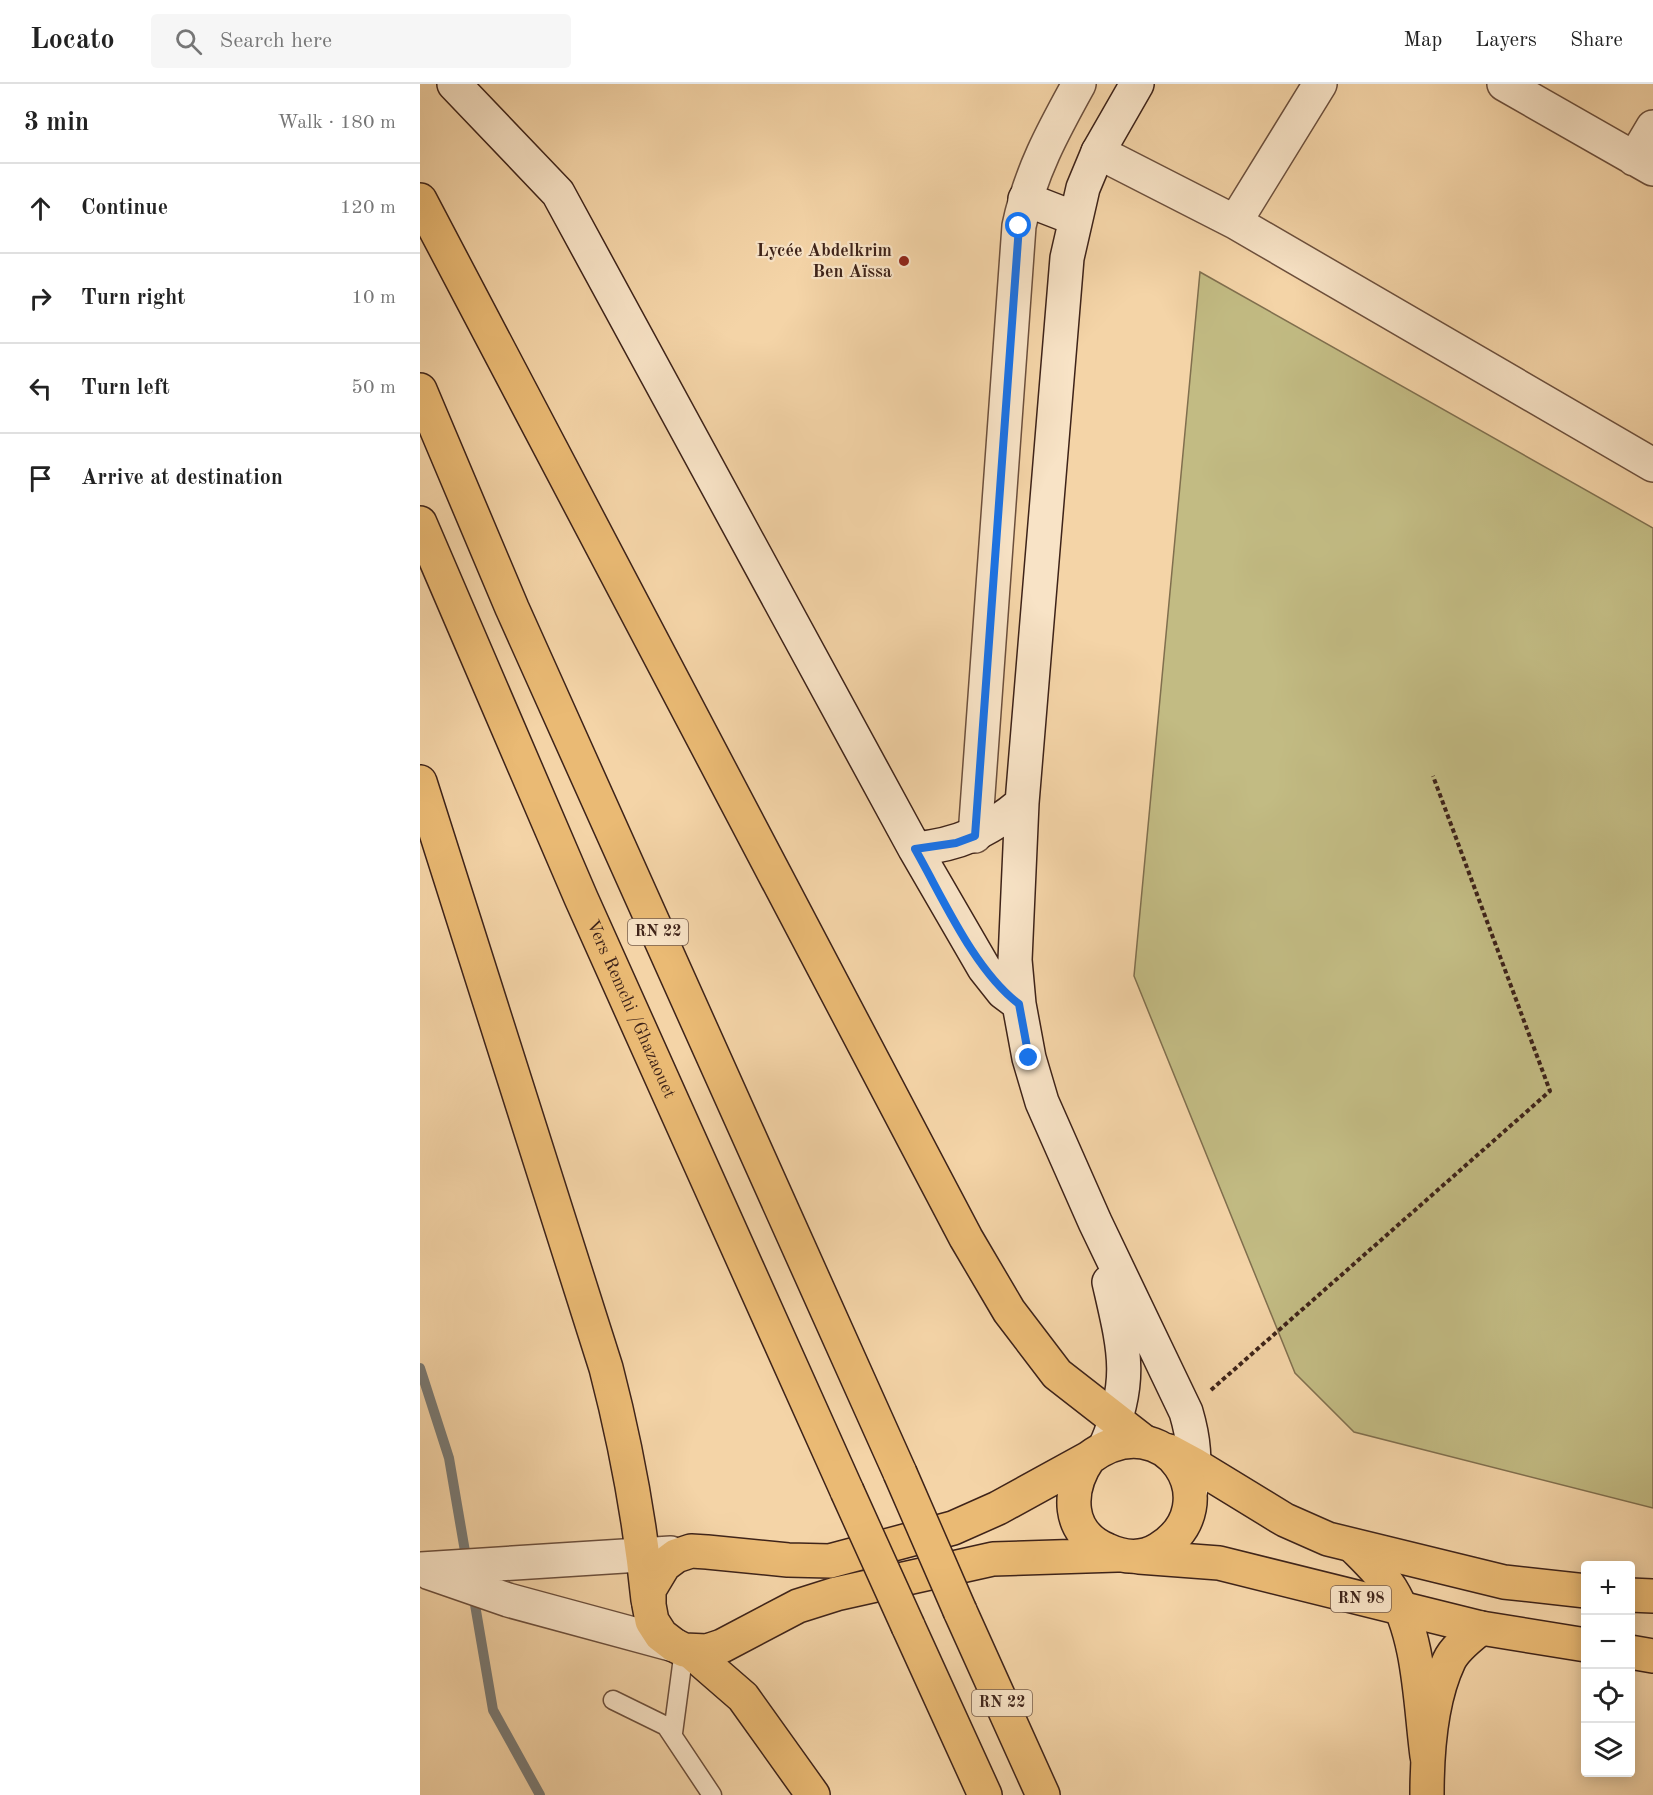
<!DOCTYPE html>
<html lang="en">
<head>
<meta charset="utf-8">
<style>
  body { margin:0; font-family:"Old Standard TT",serif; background:#f6f6f6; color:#222 }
  .controls { position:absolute; right:18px; bottom:18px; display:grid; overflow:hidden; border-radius:6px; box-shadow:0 3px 15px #0003 }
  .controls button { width:54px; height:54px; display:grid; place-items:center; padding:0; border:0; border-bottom:2px solid #e0e0e0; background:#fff; color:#222; font:30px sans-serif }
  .stop { position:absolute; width:18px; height:18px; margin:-14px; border:4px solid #1a73e8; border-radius:50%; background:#fff }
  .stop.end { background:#1a73e8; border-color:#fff; box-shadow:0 2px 6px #0008 }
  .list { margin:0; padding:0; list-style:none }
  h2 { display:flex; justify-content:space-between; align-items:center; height:78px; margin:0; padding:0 24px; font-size:26px }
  h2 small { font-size:20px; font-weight:400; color:#767676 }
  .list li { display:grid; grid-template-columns:39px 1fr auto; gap:18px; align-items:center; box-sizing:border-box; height:90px; padding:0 24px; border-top:2px solid #e0e0e0 }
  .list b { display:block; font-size:22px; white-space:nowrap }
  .list em { font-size:20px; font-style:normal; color:#767676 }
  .icon { flex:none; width:33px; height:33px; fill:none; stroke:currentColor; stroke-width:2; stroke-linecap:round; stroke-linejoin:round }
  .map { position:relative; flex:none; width:1233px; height:1711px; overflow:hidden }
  header { display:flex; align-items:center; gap:36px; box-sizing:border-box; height:84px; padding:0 30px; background:#fff; border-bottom:2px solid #e0e0e0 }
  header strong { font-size:28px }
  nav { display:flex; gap:33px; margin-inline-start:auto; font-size:21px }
  .search { width:420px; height:54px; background:#f6f6f6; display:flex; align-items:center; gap:15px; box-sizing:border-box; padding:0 21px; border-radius:6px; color:#767676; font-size:22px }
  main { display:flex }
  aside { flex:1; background:#fff }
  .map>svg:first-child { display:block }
  .green { fill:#c2bb83; stroke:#806f4e; stroke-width:1.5 }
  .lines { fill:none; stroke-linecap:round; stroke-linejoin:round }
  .stream { stroke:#7a7b76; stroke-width:10 }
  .lane-casing { stroke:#6c4f3c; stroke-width:21 }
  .street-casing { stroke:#6c4f3c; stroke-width:36 }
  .secondary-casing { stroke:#3e2319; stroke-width:36 }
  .highway-casing { stroke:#3e2319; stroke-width:36 }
  .path { stroke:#3e2319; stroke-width:4; stroke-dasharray:4.5 3; stroke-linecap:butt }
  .lane { stroke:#f8e3c6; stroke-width:18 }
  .street { stroke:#f8e3c6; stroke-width:33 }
  .secondary { stroke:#f8e3c6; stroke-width:33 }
  .highway { stroke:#eaba74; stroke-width:33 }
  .highway-bridge-casing { stroke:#3e2319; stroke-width:36; stroke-linecap:butt }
  .highway-bridge { stroke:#eaba74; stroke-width:33 }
  .route { stroke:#1a73e8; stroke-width:8 }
  .poi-dot { fill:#8f2418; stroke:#f8e3c6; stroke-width:2 }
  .labels { text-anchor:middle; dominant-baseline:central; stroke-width:4.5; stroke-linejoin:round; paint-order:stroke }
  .shield { fill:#f8e3c6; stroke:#765d4d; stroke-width:1.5 }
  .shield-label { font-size:16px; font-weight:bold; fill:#3e2319 }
  .poi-label { font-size:18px; font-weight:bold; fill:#3e2319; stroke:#f8e3c6; text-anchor:end }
  .street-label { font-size:18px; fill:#3e2319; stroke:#f8e3c6 }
</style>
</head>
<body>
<header>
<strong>Locato</strong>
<div class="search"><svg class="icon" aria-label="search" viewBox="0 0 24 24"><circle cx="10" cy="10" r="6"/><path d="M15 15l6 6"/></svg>Search here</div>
<nav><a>Map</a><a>Layers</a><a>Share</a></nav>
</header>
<main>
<aside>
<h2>3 min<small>Walk · 180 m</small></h2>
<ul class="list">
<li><svg class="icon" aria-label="ahead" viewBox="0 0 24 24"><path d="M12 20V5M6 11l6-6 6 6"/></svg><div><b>Continue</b></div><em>120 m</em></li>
<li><svg class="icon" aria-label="right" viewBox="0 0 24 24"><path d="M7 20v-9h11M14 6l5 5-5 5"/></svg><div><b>Turn right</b></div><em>10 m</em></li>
<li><svg class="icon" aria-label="left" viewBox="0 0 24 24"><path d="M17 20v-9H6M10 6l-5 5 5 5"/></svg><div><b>Turn left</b></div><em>50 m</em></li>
<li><svg class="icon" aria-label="arrive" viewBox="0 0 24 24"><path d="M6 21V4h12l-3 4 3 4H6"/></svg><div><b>Arrive at destination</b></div></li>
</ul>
</aside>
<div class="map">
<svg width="1233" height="1711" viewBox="0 0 1233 1711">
  <rect width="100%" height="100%" fill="#f4d4a7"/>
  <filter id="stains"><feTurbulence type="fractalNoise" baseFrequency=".00333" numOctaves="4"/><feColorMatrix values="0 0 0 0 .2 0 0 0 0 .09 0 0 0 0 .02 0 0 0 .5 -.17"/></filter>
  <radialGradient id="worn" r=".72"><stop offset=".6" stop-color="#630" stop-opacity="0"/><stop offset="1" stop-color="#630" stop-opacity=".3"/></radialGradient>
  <!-- green -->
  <path class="green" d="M 780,188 L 1233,444 L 1233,1424 L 934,1348 L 875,1289 L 714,892 Z"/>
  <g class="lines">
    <!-- stream -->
    <path class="stream" d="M 0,1284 L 29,1374 L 47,1479
      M 53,1509 L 73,1626 L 120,1711"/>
    <defs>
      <path id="lane" d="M 193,1616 L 246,1642 L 292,1711
        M 253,1649 L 264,1566"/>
      <path id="street" d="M 1084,0 L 1233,85
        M 678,68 L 815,138 L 1233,381
        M 1214,75 L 1233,43
        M 815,138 L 900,0
        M 555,752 L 599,142 C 610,89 633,47 659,0
        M 0,1485 L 251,1469
        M 10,1489 L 88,1516 L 254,1561"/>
      <path id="secondary" d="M 34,0 L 138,109 L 495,765 L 564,884 L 583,908 L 599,920
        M 717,0 L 678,68 L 663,104 L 647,174 L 602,719 L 595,876 L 599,920 L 609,974 L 622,1018 L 675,1138 L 766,1328 C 774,1355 776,1377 771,1405
        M 605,115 L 654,134
        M 495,765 C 538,761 569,747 602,719
        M 686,1361 C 714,1296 704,1264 689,1198"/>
      <g id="highway">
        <path d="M 0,116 L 546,1154 L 589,1227 L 637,1290 L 723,1357"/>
        <path d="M 0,306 L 92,524 L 480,1389"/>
        <path id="s1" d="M 0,439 L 161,814 L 427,1407"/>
        <path d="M 0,698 L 186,1284 C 206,1361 220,1436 228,1516"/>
        <path d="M 749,1367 L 775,1381 L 865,1436 L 908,1455 L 1084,1498 L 1166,1507"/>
        <path d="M 669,1374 C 647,1406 646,1449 687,1466 C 704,1474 723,1475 739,1465 C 811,1421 746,1317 669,1374 L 578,1424 L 533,1444 L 410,1477 L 368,1476 L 287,1468 L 271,1467 L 256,1472 L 244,1481 L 229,1506 L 229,1521 L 232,1537 L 241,1551 L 254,1561 L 264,1566 L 287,1567 L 302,1562 L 378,1522 L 416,1510 L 573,1475 L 697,1471"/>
        <path d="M 934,1463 C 947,1476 961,1489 971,1505 C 1000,1552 1000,1619 1007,1672"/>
        <path d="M 719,1473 L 799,1479 L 1061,1544 L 1166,1561"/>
        <path d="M 1210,1511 L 1233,1512"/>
        <path d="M 540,1527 L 623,1711"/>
        <path d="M 488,1542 L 565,1711"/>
        <path d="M 270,1567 L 323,1613 L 393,1711"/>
        <path d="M 1210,1568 L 1233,1572"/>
        <path d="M 1007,1711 C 1007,1670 1011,1615 1029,1577 C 1035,1564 1050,1553 1061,1544"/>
      </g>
    </defs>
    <!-- lane casing -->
    <use href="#lane" class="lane-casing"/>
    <!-- street casing -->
    <use href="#street" class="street-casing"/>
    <!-- secondary casing -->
    <use href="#secondary" class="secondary-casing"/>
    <!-- highway casing -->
    <use href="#highway" class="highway-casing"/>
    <!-- path -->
    <path class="path" d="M 791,1306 L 1130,1007 L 1013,692"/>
    <!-- lane -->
    <use href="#lane" class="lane"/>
    <!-- street -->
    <use href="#street" class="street"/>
    <!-- secondary -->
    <use href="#secondary" class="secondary"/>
    <!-- highway -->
    <use href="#highway" class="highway"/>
    <defs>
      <path id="highway-bridge" d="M 480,1389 L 540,1527
        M 427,1407 L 488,1542"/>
    </defs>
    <!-- highway-bridge casing -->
    <use href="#highway-bridge" class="highway-bridge-casing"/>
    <!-- highway-bridge -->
    <use href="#highway-bridge" class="highway-bridge"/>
  </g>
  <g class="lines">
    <!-- route -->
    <path class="route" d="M 599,142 L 555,752 L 536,759 L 495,765 C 523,814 554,886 599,920 L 609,974"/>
  </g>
  <!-- markers -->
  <circle class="poi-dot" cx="484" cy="177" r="6"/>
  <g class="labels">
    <!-- shield labels -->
    <g class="shield">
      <rect x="208" y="835" width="60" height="26" rx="4.5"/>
      <rect x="911" y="1502" width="60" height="26" rx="4.5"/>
      <rect x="552" y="1606" width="60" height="26" rx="4.5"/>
    </g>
    <g class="shield-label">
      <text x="238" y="848">RN 22</text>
      <text x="941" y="1515">RN 98</text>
      <text x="582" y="1619">RN 22</text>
    </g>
    <!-- poi labels -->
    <g class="poi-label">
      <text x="472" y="167">Lycée Abdelkrim<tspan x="472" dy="21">Ben Aïssa</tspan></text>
    </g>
    <!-- street labels -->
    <g class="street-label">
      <text stroke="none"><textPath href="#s1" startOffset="530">Vers Remchi /Ghazaouet</textPath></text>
    </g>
  </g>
  <rect width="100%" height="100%" filter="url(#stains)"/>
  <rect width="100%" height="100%" fill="url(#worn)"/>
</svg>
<div class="controls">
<button>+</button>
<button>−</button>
<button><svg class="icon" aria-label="locate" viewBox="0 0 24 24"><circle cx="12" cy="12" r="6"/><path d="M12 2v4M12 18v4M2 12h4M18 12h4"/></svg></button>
<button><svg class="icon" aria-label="layers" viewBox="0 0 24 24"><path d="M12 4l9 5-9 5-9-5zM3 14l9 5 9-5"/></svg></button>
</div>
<div class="stop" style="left:599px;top:142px"></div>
<div class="stop end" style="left:609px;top:974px"></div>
</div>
</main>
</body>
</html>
